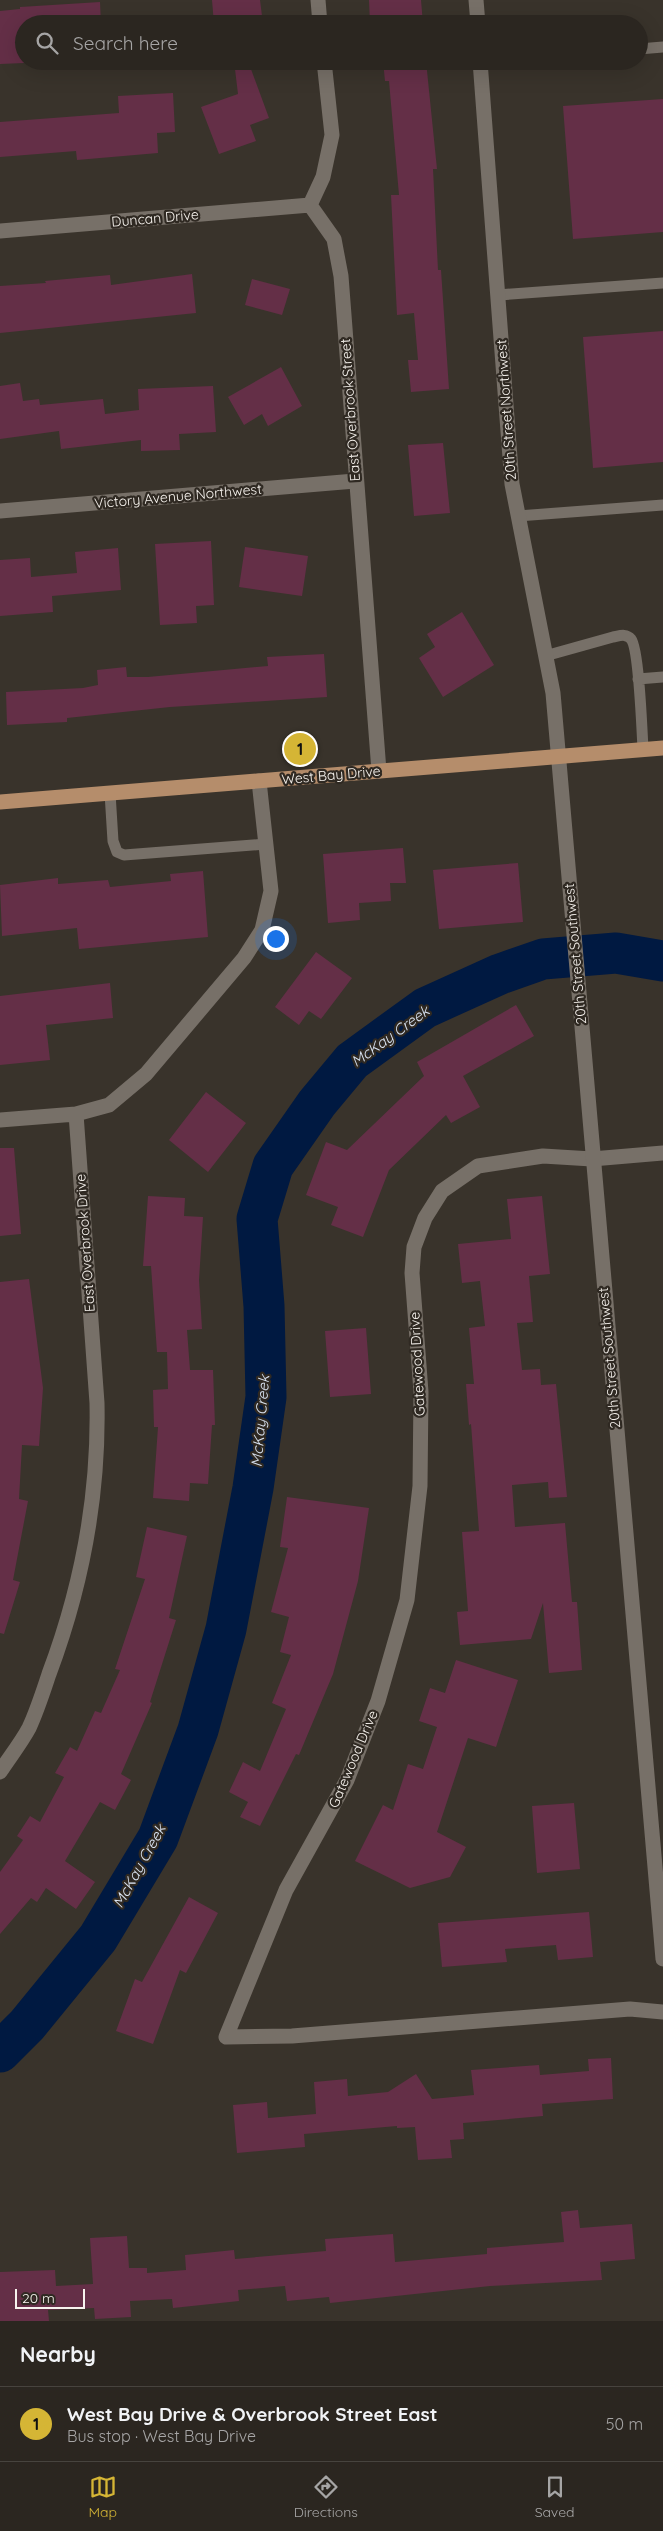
<!DOCTYPE html>
<html lang="en">
<head>
<meta charset="utf-8">
<style>
  body { margin:0; font-family:Quicksand,sans-serif; background:#37322d; color:#f1f3f6 }
  .scale { position:absolute; left:15px; bottom:12px; width:70px; box-sizing:border-box; padding-left:5px; border:2px solid #f7f3ee; border-top:0; font-size:14px; line-height:18px; white-space:nowrap; color:#f7f3ee; -webkit-text-stroke:4px #2f2922; paint-order:stroke }
  .you { position:absolute; left:275px; top:938px; width:18px; height:18px; margin:-12px; border:4px solid #fff; border-radius:50%; background:#1a73e8; box-shadow:0 0 0 8px #1a73e833 }
  .badge { display:grid; place-items:center; width:32px; height:32px; border-radius:50%; background:#d5b535; color:#111; font-size:16px; font-weight:700 }
  .pin { position:absolute; translate:-50% -50%; border:2px solid #fff; box-shadow:0 1px 5px #0006 }
  .list { margin:0; padding:0; list-style:none }
  h2 { display:flex; justify-content:space-between; align-items:center; height:65px; margin:0; padding:0 20px; font-size:21px }
  h2 small { font-size:16px; font-weight:400; color:#a6a5a5 }
  .list li { display:grid; grid-template-columns:32px 1fr auto; gap:15px; align-items:center; box-sizing:border-box; height:75px; padding:0 20px; border-top:1px solid #47433e }
  .list b { display:block; font-size:19px; white-space:nowrap }
  .list p { margin:0; font-size:16px; white-space:nowrap; color:#a6a5a5 }
  .list em { font-size:16px; font-style:normal; color:#a6a5a5 }
  .icon { flex:none; width:28px; height:28px; fill:none; stroke:currentColor; stroke-width:2; stroke-linecap:round; stroke-linejoin:round }
  .map { position:relative; flex:none; width:663px; height:2321px; overflow:hidden }
  .search { position:absolute; background:#2b2620; box-shadow:0 5px 20px #0002; left:15px; right:15px; top:15px; height:55px; display:flex; align-items:center; gap:12px; box-sizing:border-box; padding:0 18px; border-radius:28px; color:#a6a5a5; font-size:19px }
  .sheet { height:140px; background:#2b2620 }
  nav { display:flex; justify-content:space-around; align-items:center; box-sizing:border-box; height:70px; border-top:1px solid #47433e; background:#2b2620; font-size:14px; color:#a6a5a5 }
  nav a { display:grid; justify-items:center; gap:2px }
  nav .on { color:#d5b535 }
  .map>svg:first-child { display:block }
  .lines { fill:none; stroke-linecap:round; stroke-linejoin:round }
  .river { stroke:#001941; stroke-width:41 }
  .building { fill:#642f47 }
  .lane { stroke:#777068; stroke-width:11 }
  .street { stroke:#777068; stroke-width:15 }
  .secondary { stroke:#777068; stroke-width:15 }
  .primary { stroke:#b58d6b; stroke-width:15 }
  .labels { text-anchor:middle; dominant-baseline:central; stroke-width:4.5; stroke-linejoin:round; paint-order:stroke }
  .street-label { font-size:14px; fill:#f7f3ee; stroke:#2f2922 }
  .water-label { font-size:15px; font-style:italic; fill:#dbe5f4; stroke:#2f2922 }
</style>
</head>
<body>
<div class="map">
<svg width="663" height="2321" viewBox="0 0 663 2321">
  <rect width="100%" height="100%" fill="#39332b"/>
  <g class="lines">
    <!-- river -->
    <path class="river" d="M 0,2052 L 27,2025 L 98,1938 L 158,1838 L 198,1730 L 226,1629 L 253,1488 L 266,1397 L 264,1306 L 257,1219 L 273,1166 L 317,1103 L 352,1061 L 425,1008 L 500,974 L 543,959 L 616,953 L 663,961"/>
  </g>
  <!-- building -->
  <path class="building" d="M 212,0 L 260,0 L 263,24 L 214,24 Z
    M 369,0 L 421,0 L 423,24 L 370,24 Z
    M 100,2 L 101,24 L 24,24 L 24,63 L 0,64 L 0,11 L 20,9 L 20,7 Z
    M 234,61 L 248,61 L 269,118 L 250,125 L 256,141 L 219,154 L 201,107 L 238,94 Z
    M 383,61 L 426,61 L 437,169 L 433,169 L 438,270 L 441,270 L 449,389 L 411,392 L 408,360 L 418,360 L 414,313 L 397,315 L 391,195 L 399,195 L 389,81 L 385,81 Z
    M 173,93 L 175,132 L 157,133 L 158,153 L 77,160 L 76,151 L 0,157 L 0,122 L 119,113 L 118,96 Z
    M 663,99 L 663,232 L 573,239 L 563,106 Z
    M 192,274 L 196,313 L 0,333 L 0,286 L 46,283 L 45,281 L 110,275 L 111,285 Z
    M 252,279 L 290,289 L 282,315 L 245,305 Z
    M 663,331 L 663,462 L 593,468 L 583,337 Z
    M 281,367 L 302,406 L 268,426 L 262,414 L 244,425 L 228,397 Z
    M 20,383 L 23,401 L 39,399 L 40,405 L 103,399 L 105,414 L 139,410 L 138,389 L 213,386 L 216,432 L 179,434 L 180,450 L 141,451 L 141,440 L 61,449 L 59,431 L 0,439 L 0,386 Z
    M 443,443 L 450,513 L 414,516 L 408,445 Z
    M 211,541 L 214,605 L 196,606 L 197,623 L 160,625 L 155,544 Z
    M 245,547 L 308,556 L 302,596 L 239,587 Z
    M 118,548 L 121,590 L 52,596 L 53,612 L 0,616 L 0,560 L 30,558 L 31,577 L 77,573 L 75,552 Z
    M 462,612 L 494,665 L 443,697 L 419,658 L 435,647 L 427,634 Z
    M 324,654 L 327,697 L 170,707 L 67,718 L 67,722 L 7,725 L 6,692 L 83,688 L 98,685 L 97,670 L 126,667 L 127,677 L 148,677 L 268,666 L 267,657 Z
    M 403,848 L 406,883 L 390,883 L 391,901 L 359,903 L 360,920 L 328,923 L 323,854 Z
    M 518,863 L 523,922 L 439,929 L 433,870 Z
    M 203,871 L 208,937 L 79,949 L 77,928 L 2,936 L 0,885 L 58,878 L 58,884 L 108,880 L 110,887 L 171,881 L 170,874 Z
    M 316,952 L 352,978 L 321,1019 L 309,1011 L 299,1025 L 275,1007 Z
    M 110,983 L 113,1018 L 46,1025 L 50,1060 L 0,1065 L 0,996 Z
    M 516,1005 L 534,1036 L 463,1076 L 480,1107 L 451,1123 L 446,1115 L 389,1170 L 363,1237 L 331,1225 L 338,1207 L 306,1195 L 326,1142 L 347,1150 L 424,1076 L 417,1062 Z
    M 206,1092 L 246,1123 L 208,1172 L 169,1140 Z
    M 0,1148 L 14,1148 L 21,1234 L 0,1236 Z
    M 148,1196 L 185,1198 L 184,1216 L 203,1217 L 199,1280 L 202,1329 L 187,1330 L 190,1370 L 213,1370 L 215,1425 L 212,1425 L 208,1484 L 190,1483 L 189,1501 L 153,1498 L 158,1427 L 154,1427 L 153,1390 L 168,1389 L 167,1352 L 157,1352 L 151,1266 L 143,1266 Z
    M 542,1196 L 550,1274 L 529,1276 L 533,1322 L 517,1323 L 522,1370 L 540,1369 L 541,1385 L 556,1384 L 567,1497 L 549,1498 L 548,1482 L 512,1485 L 515,1527 L 565,1523 L 572,1602 L 577,1602 L 582,1670 L 549,1673 L 543,1603 L 531,1639 L 460,1645 L 457,1612 L 468,1611 L 462,1532 L 479,1531 L 471,1424 L 469,1425 L 466,1384 L 474,1384 L 469,1328 L 485,1326 L 480,1281 L 462,1283 L 458,1244 L 511,1239 L 507,1199 Z
    M 29,1279 L 43,1388 L 39,1446 L 22,1445 L 19,1499 L 28,1501 L 13,1580 L 20,1582 L 4,1634 L 0,1633 L 0,1282 Z
    M 366,1328 L 371,1394 L 330,1397 L 325,1331 Z
    M 287,1497 L 369,1508 L 358,1581 L 333,1674 L 299,1755 L 296,1754 L 260,1826 L 240,1817 L 248,1802 L 229,1792 L 243,1762 L 260,1771 L 286,1709 L 272,1703 L 291,1655 L 280,1652 L 289,1617 L 271,1612 L 288,1548 L 280,1547 Z
    M 147,1527 L 187,1536 L 169,1618 L 176,1620 L 150,1702 L 152,1703 L 121,1774 L 131,1780 L 115,1810 L 100,1802 L 65,1861 L 95,1882 L 76,1909 L 46,1888 L 37,1902 L 31,1898 L 0,1934 L 0,1872 L 23,1840 L 17,1836 L 30,1816 L 40,1822 L 64,1777 L 55,1773 L 70,1747 L 77,1751 L 95,1711 L 101,1713 L 120,1670 L 115,1669 L 145,1579 L 136,1577 Z
    M 456,1660 L 518,1680 L 496,1747 L 468,1738 L 437,1832 L 466,1847 L 450,1877 L 410,1888 L 355,1861 L 383,1805 L 393,1810 L 408,1764 L 423,1769 L 437,1727 L 419,1721 L 430,1688 L 445,1693 Z
    M 574,1803 L 580,1869 L 537,1873 L 532,1806 Z
    M 189,1897 L 218,1913 L 186,1973 L 180,1970 L 153,2044 L 116,2031 L 135,1979 L 142,1982 Z
    M 589,1912 L 593,1957 L 558,1960 L 556,1945 L 505,1949 L 507,1962 L 442,1967 L 438,1923 Z
    M 611,2058 L 613,2099 L 542,2104 L 543,2116 L 463,2123 L 464,2139 L 450,2140 L 452,2158 L 418,2160 L 415,2127 L 397,2128 L 397,2126 L 304,2134 L 305,2147 L 237,2153 L 233,2105 L 267,2102 L 268,2118 L 316,2114 L 314,2082 L 347,2079 L 348,2096 L 388,2092 L 416,2074 L 432,2099 L 474,2095 L 471,2070 L 539,2065 L 540,2075 L 589,2071 L 588,2059 Z
    M 578,2210 L 580,2228 L 632,2224 L 635,2259 L 600,2262 L 602,2280 L 490,2286 L 330,2303 L 329,2297 L 287,2301 L 285,2286 L 238,2290 L 239,2301 L 173,2308 L 172,2299 L 130,2301 L 131,2317 L 95,2319 L 94,2308 L 48,2310 L 49,2321 L 0,2321 L 0,2272 L 55,2270 L 56,2286 L 93,2284 L 90,2238 L 127,2236 L 129,2268 L 147,2268 L 147,2273 L 186,2270 L 185,2255 L 234,2250 L 235,2259 L 326,2251 L 325,2239 L 393,2234 L 395,2262 L 487,2254 L 487,2248 L 564,2242 L 561,2212 Z"/>
  <g class="lines">
    <!-- lane -->
    <path class="lane" d="M 639,49 L 663,47
      M 498,295 L 663,283
      M 518,516 L 663,505
      M 545,656 L 613,637 C 619,636 626,633 631,639 C 639,649 642,732 643,749
      M 638,679 L 663,677
      M 110,793 L 113,841 L 117,852 L 124,855 L 266,844"/>
    <!-- street -->
    <path class="street" d="M 318,0 L 320,24
      M 324,61 L 332,135 L 323,177 L 310,205 L 334,239 L 341,276 L 379,771
      M 0,231 L 310,205
      M 0,511 L 355,481
      M 0,1120 L 76,1114 L 109,1105 L 146,1074 L 244,958 L 262,930 L 271,891 L 259,781
      M 663,1153 L 592,1159 L 543,1156 L 478,1166 L 442,1191 L 425,1218 L 414,1247 L 412,1273 L 421,1392 L 420,1486 L 407,1600 L 378,1701 L 347,1780 L 286,1890 L 226,2037 L 292,2036 L 630,2009 L 663,2012
      M 0,1772 C 9,1758 21,1743 29,1728 C 37,1711 43,1692 49,1674 C 82,1586 99,1498 97,1403 L 76,1114"/>
    <!-- secondary -->
    <path class="secondary" d="M 476,0 L 478,24
      M 480,61 L 512,484 L 553,693 L 663,1959"/>
    <!-- primary -->
    <path class="primary" d="M 0,802 L 663,748"/>
  </g>
  <g class="labels">
    <!-- street labels -->
    <g class="street-label">
      <text transform="translate(155 218) rotate(-5)">Duncan Drive</text>
      <text transform="translate(350 410) rotate(-94)">East Overbrook Street</text>
      <text transform="translate(506 410) rotate(-94)">20th Street Northwest</text>
      <text transform="translate(178 496) rotate(-5)">Victory Avenue Northwest</text>
      <text transform="translate(331 775) rotate(-5)">West Bay Drive</text>
      <text transform="translate(575 954) rotate(-95)">20th Street Southwest</text>
      <text transform="translate(85 1243) rotate(-94)">East Overbrook Drive</text>
      <text transform="translate(609 1358) rotate(-95)">20th Street Southwest</text>
      <text transform="translate(417 1364) rotate(-93)">Gatewood Drive</text>
      <text transform="translate(353 1759) rotate(-67)">Gatewood Drive</text>
    </g>
    <!-- water labels -->
    <g class="water-label">
      <text transform="translate(390 1036) rotate(-36)">McKay Creek</text>
      <text transform="translate(260 1421) rotate(-85)">McKay Creek</text>
      <text transform="translate(139 1866) rotate(-61)">McKay Creek</text>
    </g>
  </g>
</svg>
<div class="scale">20 m</div>
<div class="you"></div>
<div class="pin badge" style="left:300px;top:749px">1</div>
<div class="search"><svg class="icon" aria-label="search" viewBox="0 0 24 24"><circle cx="10" cy="10" r="6"/><path d="M15 15l6 6"/></svg>Search here</div>
</div>
<section class="sheet">
<h2>Nearby<small></small></h2>
<ul class="list">
<li><span class="badge">1</span><div><b>West Bay Drive &amp; Overbrook Street East</b><p>Bus stop · West Bay Drive</p></div><em>50 m</em></li>
</ul>
</section>
<nav>
<a class="on"><svg class="icon" aria-label="map" viewBox="0 0 24 24"><path d="M3 6l6-2 6 2 6-2v14l-6 2-6-2-6 2zM9 4v14M15 6v14"/></svg>Map</a>
<a><svg class="icon" aria-label="directions" viewBox="0 0 24 24"><path d="M12 3l9 9-9 9-9-9zM9 14v-3h6M13 9l2 2-2 2"/></svg>Directions</a>
<a><svg class="icon" aria-label="saved" viewBox="0 0 24 24"><path d="M7 4h10v16l-5-4-5 4z"/></svg>Saved</a>
</nav>
</body>
</html>
